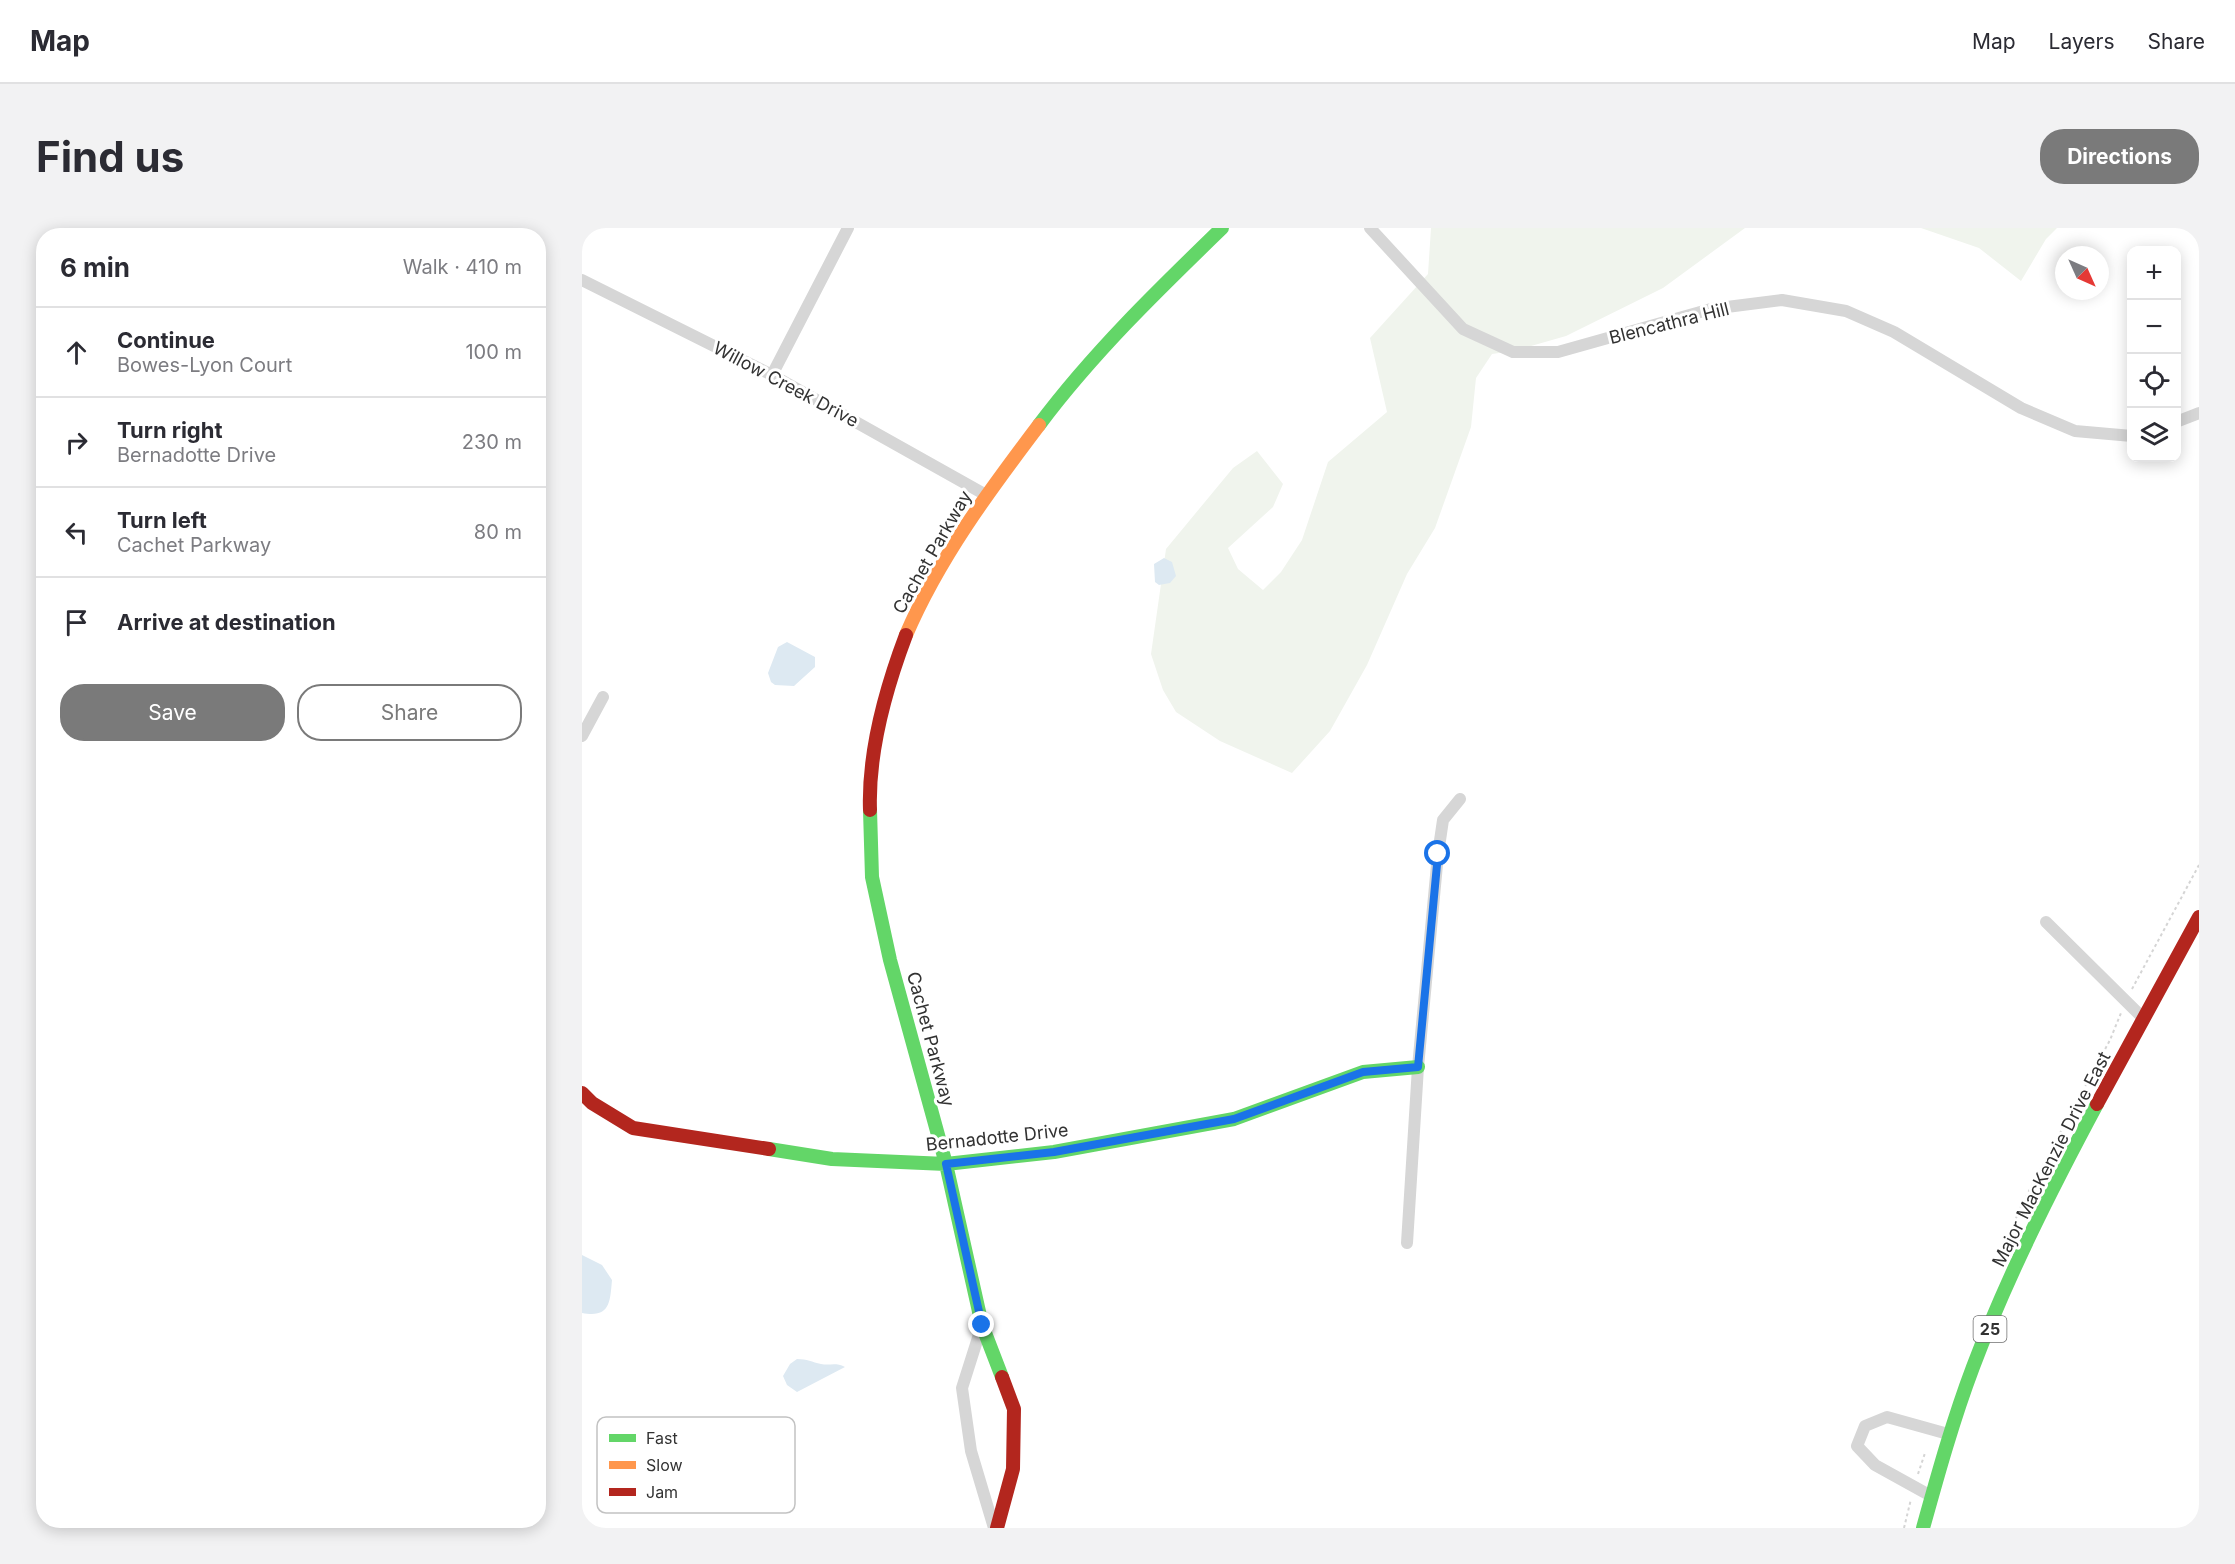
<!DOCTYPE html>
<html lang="en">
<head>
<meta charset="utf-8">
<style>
  body { margin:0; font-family:Inter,sans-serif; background:#f2f2f3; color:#2b2b33 }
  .controls { position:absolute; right:18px; top:18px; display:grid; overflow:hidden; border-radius:12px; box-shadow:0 3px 15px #0003 }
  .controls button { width:54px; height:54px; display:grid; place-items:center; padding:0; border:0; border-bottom:2px solid #e1e1e2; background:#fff; color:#2b2b33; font:30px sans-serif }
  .compass { position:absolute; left:1473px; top:18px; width:54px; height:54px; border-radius:50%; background:#fff; box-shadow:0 3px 15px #0003; rotate:135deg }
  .stop { position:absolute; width:18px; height:18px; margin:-14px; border:4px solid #1a73e8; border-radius:50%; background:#fff }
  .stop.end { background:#1a73e8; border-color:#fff; box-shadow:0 2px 6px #0008 }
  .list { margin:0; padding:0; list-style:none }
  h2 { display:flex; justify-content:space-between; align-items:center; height:78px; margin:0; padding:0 24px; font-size:26px }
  h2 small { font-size:20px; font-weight:400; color:#7c7c81 }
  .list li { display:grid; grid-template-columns:39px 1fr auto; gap:18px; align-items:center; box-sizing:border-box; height:90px; padding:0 24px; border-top:2px solid #e1e1e2 }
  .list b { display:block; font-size:22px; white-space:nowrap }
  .list p { margin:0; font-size:20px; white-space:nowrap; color:#7c7c81 }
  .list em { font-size:20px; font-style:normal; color:#7c7c81 }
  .actions { display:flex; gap:12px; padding:18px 24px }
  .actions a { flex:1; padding:14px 0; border:2px solid #7a7a7a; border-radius:24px; text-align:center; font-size:21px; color:#7a7a7a }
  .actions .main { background:#7a7a7a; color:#fff }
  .icon { flex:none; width:33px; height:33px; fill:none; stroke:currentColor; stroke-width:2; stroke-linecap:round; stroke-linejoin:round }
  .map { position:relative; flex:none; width:1617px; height:1300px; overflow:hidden; border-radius:24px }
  header { display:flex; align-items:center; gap:36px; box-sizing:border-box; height:84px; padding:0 30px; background:#fff; border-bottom:2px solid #e1e1e2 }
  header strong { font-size:28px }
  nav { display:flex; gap:33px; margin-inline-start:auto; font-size:21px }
  .intro { display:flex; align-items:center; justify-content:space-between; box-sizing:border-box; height:144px; padding:0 36px }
  h1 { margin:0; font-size:42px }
  .button { padding:15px 27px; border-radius:24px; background:#7a7a7a; color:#fff; font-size:21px; font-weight:700 }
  main { display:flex; gap:36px; padding:0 36px }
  aside { flex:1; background:#fff; border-radius:24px; box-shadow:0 3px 15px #0003 }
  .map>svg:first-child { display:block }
  .green { fill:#f0f4ed }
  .water { fill:#dde9f2 }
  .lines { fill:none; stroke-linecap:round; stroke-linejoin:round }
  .path { stroke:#d5d5d5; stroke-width:2; stroke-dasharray:3 3; stroke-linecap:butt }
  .street { stroke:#d6d6d6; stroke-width:12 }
  .fast { stroke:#63d668; stroke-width:14 }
  .slow { stroke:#ff974d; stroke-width:14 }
  .jam { stroke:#b3261e; stroke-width:14 }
  .route { stroke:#1a73e8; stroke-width:8 }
  .labels { text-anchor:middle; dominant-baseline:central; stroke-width:6; stroke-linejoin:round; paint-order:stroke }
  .shield { fill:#fff; stroke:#707070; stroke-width:1.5 }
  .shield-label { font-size:16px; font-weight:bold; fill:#323232 }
  .street-label { font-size:18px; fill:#323232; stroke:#fff }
  .key { fill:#fff; stroke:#c2c2c2; stroke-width:1.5 }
  .key-label { font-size:16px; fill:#323232 }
</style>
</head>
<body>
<header>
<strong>Map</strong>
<nav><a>Map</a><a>Layers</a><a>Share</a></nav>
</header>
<div class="intro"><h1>Find us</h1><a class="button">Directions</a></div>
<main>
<aside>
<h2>6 min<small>Walk · 410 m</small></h2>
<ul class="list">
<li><svg class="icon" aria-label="ahead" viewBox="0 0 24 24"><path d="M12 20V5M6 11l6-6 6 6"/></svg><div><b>Continue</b><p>Bowes-Lyon Court</p></div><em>100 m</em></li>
<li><svg class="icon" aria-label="right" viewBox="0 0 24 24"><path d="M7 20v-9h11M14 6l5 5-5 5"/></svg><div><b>Turn right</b><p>Bernadotte Drive</p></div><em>230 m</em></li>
<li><svg class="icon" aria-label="left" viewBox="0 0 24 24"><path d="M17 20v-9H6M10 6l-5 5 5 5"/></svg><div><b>Turn left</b><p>Cachet Parkway</p></div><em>80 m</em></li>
<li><svg class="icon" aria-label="arrive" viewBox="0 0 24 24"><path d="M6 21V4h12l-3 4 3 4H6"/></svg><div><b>Arrive at destination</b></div></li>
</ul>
<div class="actions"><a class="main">Save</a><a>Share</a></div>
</aside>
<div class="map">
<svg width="1617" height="1300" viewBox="0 0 1617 1300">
  <rect width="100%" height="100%" fill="#fff"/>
  <!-- green -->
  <path class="green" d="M 849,0 L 1163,0 L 1081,60 L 984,108 L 931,123 L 910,126 L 894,150 L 889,199 L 853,300 L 825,346 L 785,437 L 748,503 L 710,545 L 638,513 L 594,484 L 581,462 L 569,426 L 584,321 L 651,240 L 675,223 L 701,256 L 691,279 L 646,320 L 656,341 L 681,362 L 699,344 L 720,312 L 746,234 L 805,184 L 788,110 L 846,46 Z
    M 1339,0 L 1475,0 L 1464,11 L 1439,53 L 1397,20 Z"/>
  <!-- water -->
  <path class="water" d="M 582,330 L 590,334 L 594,348 L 588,355 L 577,357 L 573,354 L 572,336 Z
    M 205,414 L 233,429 L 233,439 L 212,458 L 193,457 L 189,454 L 186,445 L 196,419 Z
    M 0,1027 L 20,1037 L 30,1052 C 28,1075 28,1090 0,1085 Z
    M 215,1131 C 225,1131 230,1134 239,1136 C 248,1138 253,1134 263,1139 L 215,1164 L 205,1157 L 201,1148 L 208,1136 Z"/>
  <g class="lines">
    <!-- path -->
    <path class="path" d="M 1550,761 L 1617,637
      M 1415,1035 L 1440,976 L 1528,812 L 1539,785
      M 1336,1246 L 1343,1225
      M 1322,1300 L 1329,1271"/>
    <!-- street -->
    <path class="street" d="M 788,0 L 881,101 L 931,124 L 976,124 L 1129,81 L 1200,72 L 1264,83 L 1312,104 L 1439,180 L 1493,203 L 1550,208
      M 0,52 L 190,147 L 404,267
      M 190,147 L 266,0
      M 1594,194 L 1617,185
      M 0,508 L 21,469
      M 1464,694 L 1562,791
      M 825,1015 L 836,839 L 856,626 L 861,592 L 878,571
      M 400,1097 L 380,1160 L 389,1223 L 412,1300
      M 1349,1268 L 1293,1237 L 1275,1218 L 1283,1198 L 1305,1189 L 1366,1206"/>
    <!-- fast -->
    <path class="fast" d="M 457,197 C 511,125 575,63 640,0
      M 288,582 L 290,649 L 308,732 L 364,936 L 400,1097 L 420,1149
      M 187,921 L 250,931 L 364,936 L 472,924 L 652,891 L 781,844 L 836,839
      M 1341,1300 C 1356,1246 1371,1192 1391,1139 C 1425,1049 1469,962 1515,876"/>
    <!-- slow -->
    <path class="slow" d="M 324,407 C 357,330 407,263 457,197"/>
    <!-- jam -->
    <path class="jam" d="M 288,582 C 286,525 304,460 324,407
      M 0,865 L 10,875 L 51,900 L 187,921
      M 1515,876 L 1617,689
      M 415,1300 L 431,1241 L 432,1181 L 420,1149"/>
  </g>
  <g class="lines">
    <!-- route -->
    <path class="route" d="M 400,1097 L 364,936 L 472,924 L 652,891 L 781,844 L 836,839 L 856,626"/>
  </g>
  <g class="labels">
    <!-- shield labels -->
    <rect class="shield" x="1391.5" y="1088" width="33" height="26" rx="4.5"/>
    <g class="shield-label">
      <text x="1408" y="1101">25</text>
    </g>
    <!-- street labels -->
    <g class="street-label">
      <text transform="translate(1087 95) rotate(-14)">Blencathra Hill</text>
      <text transform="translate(204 156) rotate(28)">Willow Creek Drive</text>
      <text transform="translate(350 324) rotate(-60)">Cachet Parkway</text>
      <text transform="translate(349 811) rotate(75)">Cachet Parkway</text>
      <text transform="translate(415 909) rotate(-6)">Bernadotte Drive</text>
      <text transform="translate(1469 931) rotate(-63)">Major MacKenzie Drive East</text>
    </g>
  </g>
  <!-- legend -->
  <rect x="15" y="1189" width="198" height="96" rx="9" class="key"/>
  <rect x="27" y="1206" width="27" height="8" fill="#63d668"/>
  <rect x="27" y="1233" width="27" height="8" fill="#ff974d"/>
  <rect x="27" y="1260" width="27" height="8" fill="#b3261e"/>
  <g class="key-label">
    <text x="64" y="1216">Fast</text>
    <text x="64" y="1243">Slow</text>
    <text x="64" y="1270">Jam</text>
  </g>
</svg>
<div class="controls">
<button>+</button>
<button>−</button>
<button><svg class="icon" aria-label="locate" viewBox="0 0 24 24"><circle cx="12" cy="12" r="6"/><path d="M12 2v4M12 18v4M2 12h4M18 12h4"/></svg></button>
<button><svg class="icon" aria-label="layers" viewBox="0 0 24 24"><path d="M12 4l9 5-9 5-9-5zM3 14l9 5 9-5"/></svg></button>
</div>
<svg class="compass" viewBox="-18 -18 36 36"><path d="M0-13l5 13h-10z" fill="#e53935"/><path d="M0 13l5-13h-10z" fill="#7c7c81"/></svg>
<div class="stop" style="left:856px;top:626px"></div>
<div class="stop end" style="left:400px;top:1097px"></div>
</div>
</main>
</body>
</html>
